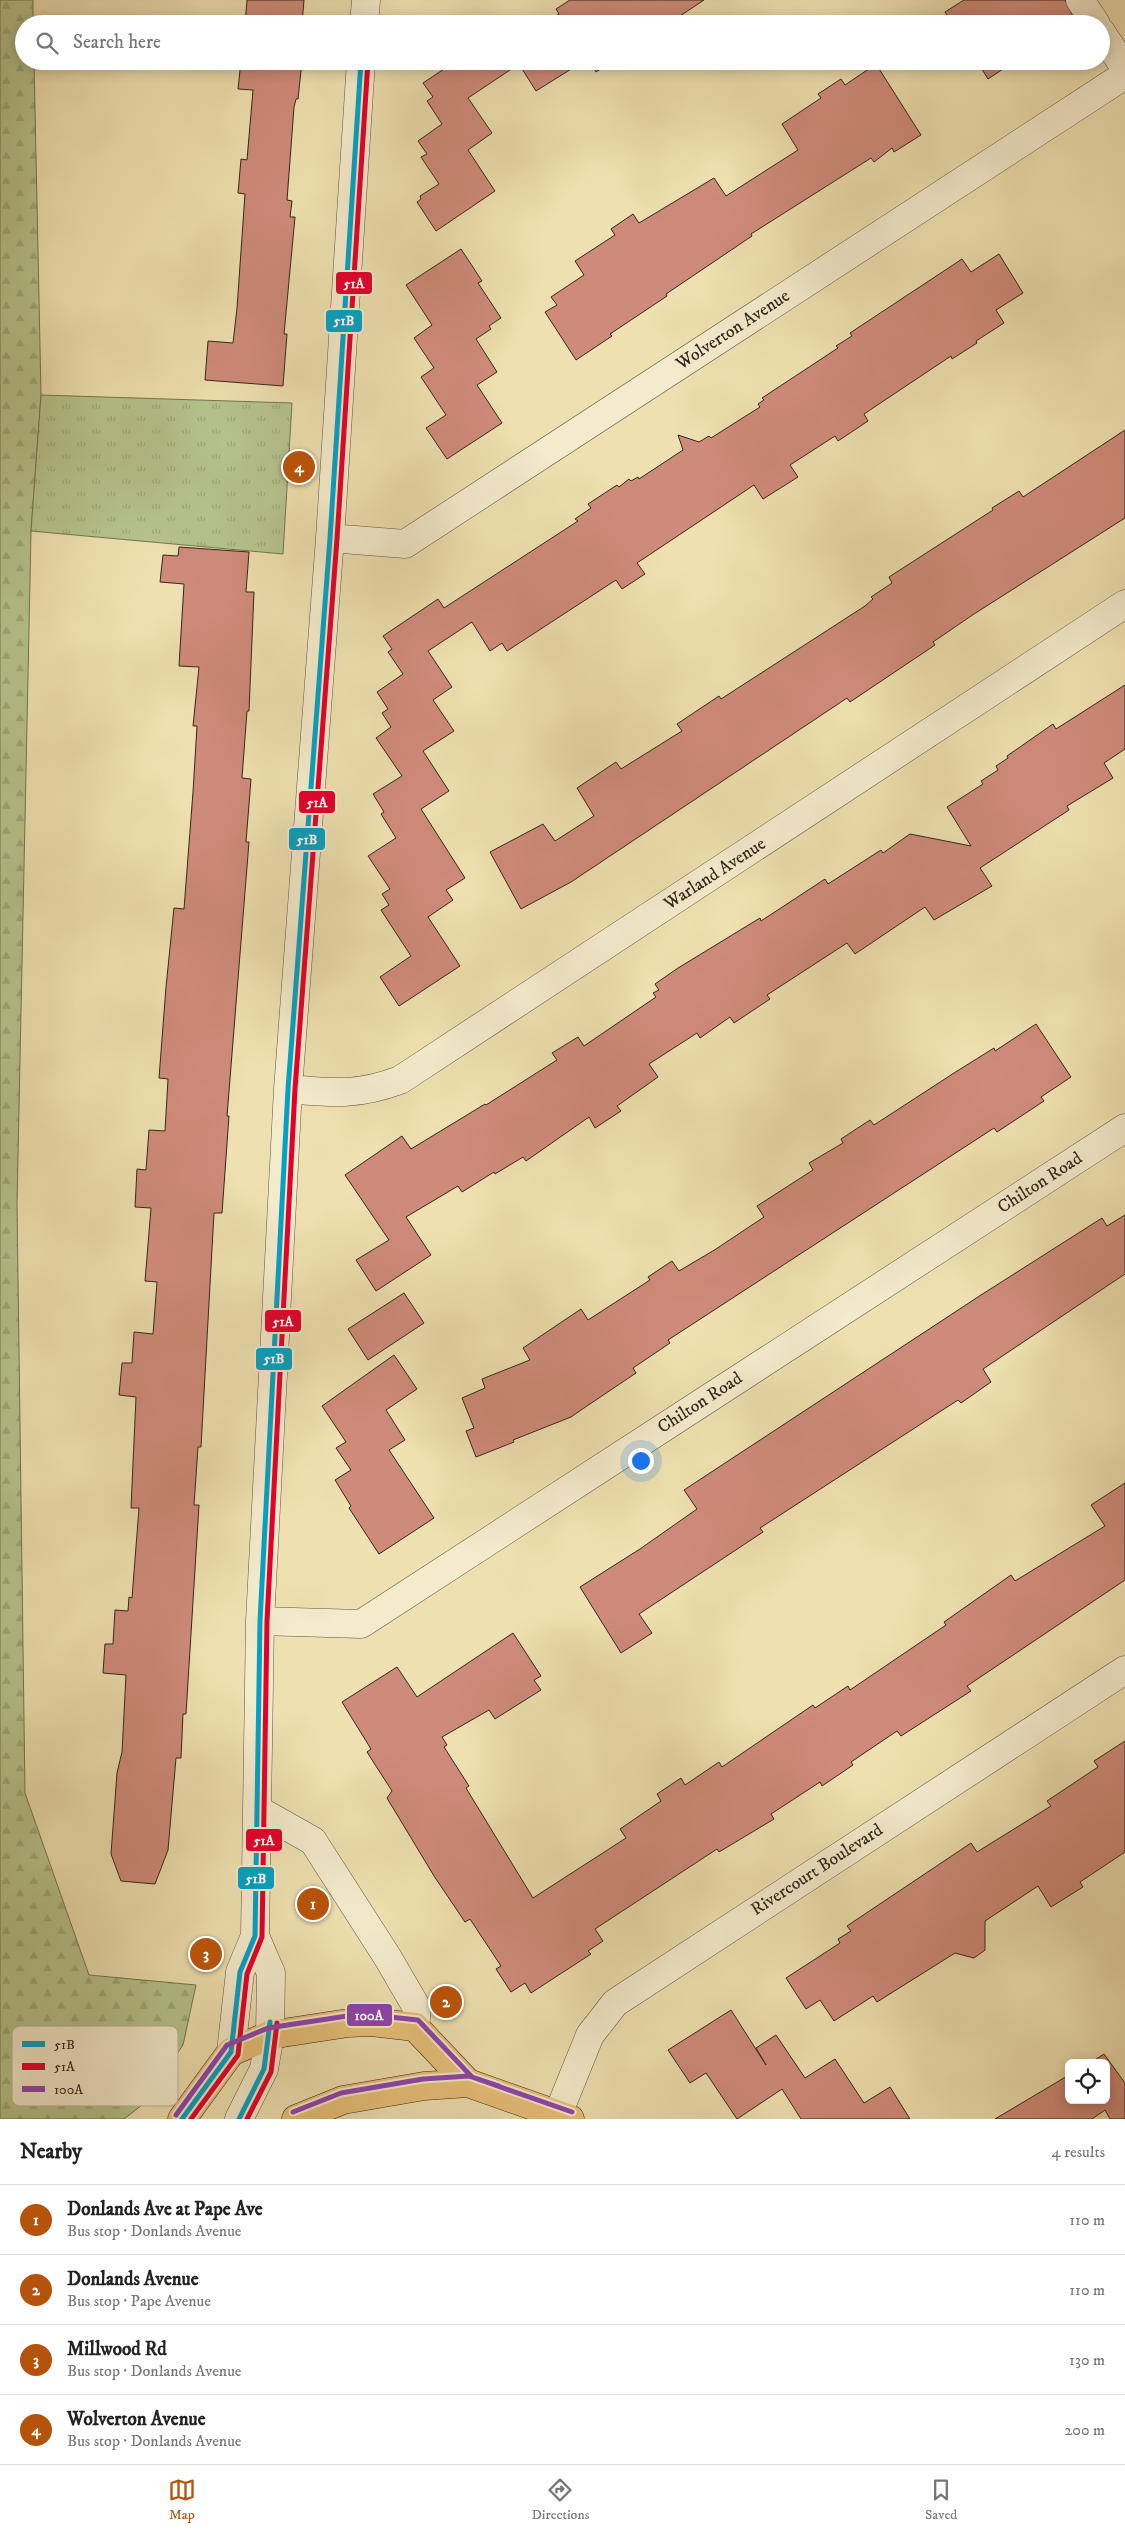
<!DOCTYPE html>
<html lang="en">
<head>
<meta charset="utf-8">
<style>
  body { margin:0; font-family:"IM FELL DW Pica",serif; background:#f2f2f2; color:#222 }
  .controls { position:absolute; right:15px; bottom:15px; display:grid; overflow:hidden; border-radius:8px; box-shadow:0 2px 12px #0003 }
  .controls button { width:45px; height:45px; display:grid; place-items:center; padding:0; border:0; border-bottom:1px solid #e0e0e0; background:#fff; color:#222; font:25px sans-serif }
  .you { position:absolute; left:640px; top:1460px; width:18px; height:18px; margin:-12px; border:4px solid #fff; border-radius:50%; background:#1a73e8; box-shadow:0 0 0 8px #1a73e833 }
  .badge { display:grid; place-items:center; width:32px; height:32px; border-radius:50%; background:#b45309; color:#fff; font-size:16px; font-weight:700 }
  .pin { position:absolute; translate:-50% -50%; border:2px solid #fff; box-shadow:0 1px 5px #0006 }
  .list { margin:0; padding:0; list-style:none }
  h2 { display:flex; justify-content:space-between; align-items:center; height:65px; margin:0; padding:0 20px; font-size:21px }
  h2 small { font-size:16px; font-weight:400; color:#767676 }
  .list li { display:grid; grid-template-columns:32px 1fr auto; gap:15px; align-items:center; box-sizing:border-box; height:70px; padding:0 20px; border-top:1px solid #e0e0e0 }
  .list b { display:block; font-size:19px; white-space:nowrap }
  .list p { margin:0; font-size:16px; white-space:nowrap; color:#767676 }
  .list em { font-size:16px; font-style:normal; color:#767676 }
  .icon { flex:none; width:28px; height:28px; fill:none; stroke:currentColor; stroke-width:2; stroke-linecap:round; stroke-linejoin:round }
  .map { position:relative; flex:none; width:1125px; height:2119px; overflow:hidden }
  .search { position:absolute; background:#fff; box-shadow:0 2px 12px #0003; left:15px; right:15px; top:15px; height:55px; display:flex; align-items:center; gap:12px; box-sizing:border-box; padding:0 18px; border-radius:28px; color:#767676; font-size:19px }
  .sheet { height:345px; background:#fff }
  nav { display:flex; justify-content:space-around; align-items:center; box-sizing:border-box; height:70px; border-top:1px solid #e0e0e0; background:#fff; font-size:14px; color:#767676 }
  nav a { display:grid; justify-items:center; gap:2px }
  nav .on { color:#b45309 }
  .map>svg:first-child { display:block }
  .forest { fill:url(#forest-firs); stroke:#757454 }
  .park { fill:url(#park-tufts); stroke:#757454 }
  .building { fill:#cf8b7a; stroke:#34261a }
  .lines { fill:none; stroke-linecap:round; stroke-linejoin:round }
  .minor-casing { stroke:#625440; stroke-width:29 }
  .major-casing { stroke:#34261a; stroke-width:29 }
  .minor { stroke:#f4ebcc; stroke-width:28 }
  .major { stroke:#e7c078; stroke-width:28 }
  .bus-1-casing { stroke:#f4ebcc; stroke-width:9 }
  .bus-2-casing { stroke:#f4ebcc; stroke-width:9 }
  .bus-3-casing { stroke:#f4ebcc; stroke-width:9 }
  .bus-1 { stroke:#03a2c5; stroke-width:5 }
  .bus-2 { stroke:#e4002b; stroke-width:5 }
  .bus-3 { stroke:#8e44ad; stroke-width:5 }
  .labels { text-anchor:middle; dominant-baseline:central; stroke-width:4; stroke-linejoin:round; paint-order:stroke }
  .street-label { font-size:18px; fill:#34261a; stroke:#f4ebcc }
  .key { fill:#f4ebcc; stroke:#bab097; stroke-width:1 }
  .key-label { font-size:14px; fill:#34261a }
  .line-badge { stroke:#f4ebcc; stroke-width:2 }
  .badge-label { font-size:14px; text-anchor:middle; font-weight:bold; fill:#fff }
</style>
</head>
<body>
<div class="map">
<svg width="1125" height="2119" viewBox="0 0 1125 2119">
  <defs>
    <pattern id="forest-firs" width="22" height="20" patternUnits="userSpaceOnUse" patternTransform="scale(1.25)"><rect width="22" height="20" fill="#b6c38d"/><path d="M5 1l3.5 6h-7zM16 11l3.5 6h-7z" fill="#9da779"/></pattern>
    <pattern id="park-tufts" width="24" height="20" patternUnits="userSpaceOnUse" patternTransform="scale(1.25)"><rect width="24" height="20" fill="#b6c38d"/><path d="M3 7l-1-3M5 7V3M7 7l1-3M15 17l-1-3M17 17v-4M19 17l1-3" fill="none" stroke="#9da779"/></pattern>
  </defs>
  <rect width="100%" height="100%" fill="#eee0b0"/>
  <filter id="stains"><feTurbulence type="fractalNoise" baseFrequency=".004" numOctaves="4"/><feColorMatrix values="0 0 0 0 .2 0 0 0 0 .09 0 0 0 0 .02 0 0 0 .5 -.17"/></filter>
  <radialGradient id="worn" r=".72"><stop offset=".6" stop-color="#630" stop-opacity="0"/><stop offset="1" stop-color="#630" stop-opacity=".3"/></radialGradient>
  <!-- forest -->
  <path class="forest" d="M 0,0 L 33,0 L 33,24 L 24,24 L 24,61 L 34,61 L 41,395 L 31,532 L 17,1204 L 25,1793 L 89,1975 L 196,1985 L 183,2045 L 142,2105 L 124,2119 L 0,2119 Z"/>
  <!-- park -->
  <path class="park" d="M 41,395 L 292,403 L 283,554 L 31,531 Z"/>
  <!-- building -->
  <path class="building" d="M 247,0 L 304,0 L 302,24 L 245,24 Z
    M 570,0 L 704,0 L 668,24 L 543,24 L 559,14 L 556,9 Z
    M 964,0 L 1065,0 L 1076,22 L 1072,24 L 953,24 L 945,12 Z
    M 241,61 L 302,61 L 298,99 L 296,99 L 294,107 L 287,200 L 292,201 L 290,217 L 295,217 L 284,334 L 287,334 L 283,386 L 205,380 L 208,341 L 233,343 L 237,308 L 245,194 L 238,193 L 241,159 L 247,160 L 253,90 L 238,89 Z
    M 456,61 L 584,61 L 536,91 L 519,64 L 468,98 L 492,133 L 468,150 L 495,191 L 436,231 L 417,202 L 421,199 L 420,196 L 439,184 L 421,157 L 427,154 L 418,141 L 442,124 L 427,101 L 433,97 L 423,83 Z
    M 589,61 L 613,61 L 596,72 Z
    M 977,61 L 1015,61 L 988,79 Z
    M 876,64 L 921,135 L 894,152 L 892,148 L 874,162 L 871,158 L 751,234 L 752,236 L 666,294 L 667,296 L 610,334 L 612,336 L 576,360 L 545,312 L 557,305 L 551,297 L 584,275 L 575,261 L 615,235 L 611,229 L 633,214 L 639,223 L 714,178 L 726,196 L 798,150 L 782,124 L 821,98 L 818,94 L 841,79 L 845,85 Z
    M 461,249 L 482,281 L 478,283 L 501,318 L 489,326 L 491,329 L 476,339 L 497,372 L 477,385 L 502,423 L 447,459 L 426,428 L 446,415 L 421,377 L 434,368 L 414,338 L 432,325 L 406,285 Z
    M 999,254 L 1023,293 L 996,310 L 1004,323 L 976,341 L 977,343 L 952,359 L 951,356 L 864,414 L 868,421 L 838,441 L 835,436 L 790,465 L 798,477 L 763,499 L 754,485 L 637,563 L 645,574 L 622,589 L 616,580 L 507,651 L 502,643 L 490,651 L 472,622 L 428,651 L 452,687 L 433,700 L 454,731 L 423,751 L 449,791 L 421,809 L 465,878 L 446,890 L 453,900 L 428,917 L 460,966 L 399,1006 L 380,977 L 411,956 L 381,910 L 389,905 L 382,894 L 390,889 L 368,856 L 396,838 L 381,814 L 384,812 L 373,794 L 402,776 L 376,738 L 391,727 L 382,713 L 388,709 L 377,692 L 403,674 L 388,652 L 392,649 L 383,636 L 438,599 L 444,608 L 578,521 L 575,519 L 591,508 L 588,504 L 617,485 L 619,487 L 629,479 L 631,481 L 638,477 L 639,479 L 683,450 L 678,435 L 699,442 L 709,436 L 711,438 L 760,407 L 758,404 L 764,400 L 762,398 L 838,348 L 836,346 L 852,336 L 850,333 L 962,259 L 971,272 Z
    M 1125,430 L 1125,518 L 974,614 L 933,642 L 935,645 L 850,702 L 847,698 L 571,882 L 521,909 L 490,852 L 543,824 L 555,841 L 594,816 L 577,788 L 616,762 L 621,769 L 682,731 L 677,724 L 719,696 L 721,699 L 865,606 L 873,599 L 871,597 L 892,583 L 889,577 L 993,510 L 992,508 L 1019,491 L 1023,497 Z
    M 179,547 L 249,552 L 246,592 L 254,592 L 249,711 L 247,711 L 242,778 L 251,779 L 246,842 L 249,842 L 227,1116 L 229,1116 L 222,1213 L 214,1213 L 201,1447 L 198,1447 L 194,1505 L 199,1505 L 186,1714 L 183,1714 L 181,1758 L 176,1758 L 168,1850 L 155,1884 L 121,1881 L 111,1854 L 117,1773 L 122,1752 L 126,1675 L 103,1673 L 105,1644 L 113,1644 L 115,1610 L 128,1611 L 129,1597 L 132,1598 L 139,1508 L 131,1508 L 136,1397 L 119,1395 L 122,1363 L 132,1363 L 134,1332 L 153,1334 L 157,1282 L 145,1281 L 151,1208 L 135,1207 L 137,1169 L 146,1170 L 149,1130 L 165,1131 L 168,1079 L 159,1078 L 166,987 L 174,908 L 184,909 L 193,792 L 197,726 L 193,726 L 199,667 L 179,666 L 184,584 L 160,582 L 163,555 L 178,556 Z
    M 1125,685 L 1125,749 L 1104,763 L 1113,778 L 1067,806 L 1069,810 L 980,868 L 992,886 L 934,920 L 925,907 L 855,954 L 847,943 L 767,995 L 770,999 L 734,1023 L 730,1017 L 700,1038 L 697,1033 L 649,1064 L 658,1077 L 617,1106 L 621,1111 L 595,1128 L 589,1117 L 526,1161 L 523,1157 L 495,1174 L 494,1172 L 462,1192 L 458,1186 L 406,1217 L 431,1255 L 376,1291 L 356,1260 L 389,1240 L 345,1175 L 402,1136 L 411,1149 L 485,1104 L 486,1105 L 557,1060 L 552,1053 L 578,1037 L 584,1046 L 656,997 L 653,993 L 659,990 L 655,984 L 678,968 L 760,918 L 761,921 L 825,879 L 828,884 L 881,850 L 883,853 L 910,834 L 971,846 L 947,807 L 983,784 L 981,781 L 998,770 L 996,766 L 1008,758 L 1007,756 L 1053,724 L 1056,729 Z
    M 1036,1024 L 1071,1077 L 1041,1097 L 1044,1101 L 997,1132 L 994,1128 L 668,1340 L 670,1343 L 633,1368 L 636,1373 L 584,1408 L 571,1417 L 513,1440 L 514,1442 L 476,1457 L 466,1431 L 474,1428 L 462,1398 L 485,1388 L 482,1379 L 530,1360 L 523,1348 L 581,1309 L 588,1320 L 650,1280 L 648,1277 L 672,1261 L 679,1271 L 716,1249 L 764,1217 L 757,1206 L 813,1170 L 809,1163 L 843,1143 L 841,1139 L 870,1120 L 874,1125 L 954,1073 L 994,1048 L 995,1051 Z
    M 1125,1215 L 1125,1274 L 983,1369 L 991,1382 L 961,1403 L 958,1400 L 760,1528 L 763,1532 L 639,1614 L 652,1633 L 621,1653 L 580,1587 L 640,1549 L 697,1509 L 684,1490 L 981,1295 L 1102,1218 L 1107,1226 Z
    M 404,1293 L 424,1323 L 368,1360 L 348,1329 Z
    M 394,1355 L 417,1389 L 386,1410 L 405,1440 L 389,1450 L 434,1518 L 379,1554 L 349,1508 L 351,1506 L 335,1480 L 351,1470 L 336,1448 L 346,1442 L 322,1406 Z
    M 1125,1483 L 1125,1580 L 967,1686 L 971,1691 L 901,1736 L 897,1731 L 851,1762 L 853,1765 L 822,1786 L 820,1782 L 771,1814 L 774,1819 L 719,1852 L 717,1849 L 595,1929 L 603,1941 L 588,1951 L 591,1954 L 531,1993 L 525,1983 L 511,1992 L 496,1969 L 501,1966 L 470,1919 L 465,1922 L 434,1876 L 387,1798 L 392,1791 L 367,1752 L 371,1749 L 342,1702 L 397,1667 L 417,1697 L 513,1633 L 541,1676 L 534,1680 L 541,1690 L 495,1719 L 489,1710 L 442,1737 L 447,1745 L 444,1747 L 469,1786 L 466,1788 L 533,1898 L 626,1838 L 620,1829 L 661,1801 L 657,1794 L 681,1778 L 685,1785 L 719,1762 L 722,1767 L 813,1705 L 815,1708 L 848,1686 L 850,1690 L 946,1625 L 944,1622 L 1011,1575 L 1015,1581 L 1105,1526 L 1091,1505 Z
    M 1125,1741 L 1125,1852 L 1080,1882 L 1083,1887 L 1051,1907 L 1038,1886 L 985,1921 L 985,1950 L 974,1958 L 955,1953 L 877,2002 L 873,1996 L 834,2021 L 820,2000 L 806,2009 L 786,1978 L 840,1943 L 838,1939 L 851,1931 L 847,1926 L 971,1843 L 977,1852 L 1051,1806 L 1047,1801 L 1098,1767 L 1094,1761 Z
    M 731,2010 L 766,2065 L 756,2048 L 776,2035 L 805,2078 L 835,2059 L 864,2103 L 890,2087 L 910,2119 L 801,2119 L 782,2089 L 737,2119 L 706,2073 L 690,2083 L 668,2050 Z
    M 1104,2054 L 1125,2083 L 1125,2119 L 1110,2119 L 1105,2110 L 1092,2119 L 995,2119 L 1069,2075 L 1069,2100 L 1106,2100 L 1106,2063 L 1090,2063 Z"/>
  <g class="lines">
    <defs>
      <path id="minor" d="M 1080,0 L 1096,24
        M 364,24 L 366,0
        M 1101,32 L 1125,68
        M 330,538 L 405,544 L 1125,75
        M 288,1089 C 333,1093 357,1096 400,1080 L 1125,604
        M 260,1621 L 361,1624 L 1125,1128
        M 258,1810 L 313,1841 L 388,1958 L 417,2008 L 415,2027
        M 231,2052 L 240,1972 L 255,1936 L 260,1621 L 288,1089 L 330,538 L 361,61
        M 558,2114 L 590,2035 L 615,2003 L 1125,1670
        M 239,2119 L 264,2069 L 270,2035 L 271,1973 L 255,1936"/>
      <path id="major" d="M 182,2119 L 231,2052 L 270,2035 L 348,2023 L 371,2022 L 415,2027 L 468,2083
        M 296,2119 L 343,2100 L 424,2086 L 468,2083 L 570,2119"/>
    </defs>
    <!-- minor casing -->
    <use href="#minor" class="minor-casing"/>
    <!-- major casing -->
    <use href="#major" class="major-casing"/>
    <!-- minor -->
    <use href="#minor" class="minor"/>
    <!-- major -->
    <use href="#major" class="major"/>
    <defs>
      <path id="bus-1" d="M 182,2119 L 231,2052 L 240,1972 L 255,1936 L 260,1621 L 288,1089 L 330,538 L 361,61
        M 239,2119 L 264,2069 L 270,2022"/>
      <path id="bus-2" d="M 191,2119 L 238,2055 L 247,1974 L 262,1937 L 267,1621 L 295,1089 L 337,539 L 368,61
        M 247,2119 L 271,2072 L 277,2023"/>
      <path id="bus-3" d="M 293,2112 L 341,2093 L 423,2079 L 469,2076 L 499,2086
        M 176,2115 L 227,2045 L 268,2028 L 347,2016 L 371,2015 L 418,2020 L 472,2077 L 572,2112"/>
    </defs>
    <!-- bus-1 casing -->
    <use href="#bus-1" class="bus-1-casing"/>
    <!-- bus-2 casing -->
    <use href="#bus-2" class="bus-2-casing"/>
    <!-- bus-3 casing -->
    <use href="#bus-3" class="bus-3-casing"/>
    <!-- bus-1 -->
    <use href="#bus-1" class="bus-1"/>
    <!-- bus-2 -->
    <use href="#bus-2" class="bus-2"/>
    <!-- bus-3 -->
    <use href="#bus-3" class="bus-3"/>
  </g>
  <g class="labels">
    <!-- street labels -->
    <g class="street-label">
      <text transform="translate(733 330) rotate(-33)">Wolverton Avenue</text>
      <text transform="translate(715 874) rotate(-33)">Warland Avenue</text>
      <text transform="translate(1040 1183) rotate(-33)">Chilton Road</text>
      <text transform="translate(700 1403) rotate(-33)">Chilton Road</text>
      <text transform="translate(817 1870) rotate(-33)">Rivercourt Boulevard</text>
    </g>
  </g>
  <!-- legend -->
  <rect x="12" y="2026" width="166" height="80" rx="8" class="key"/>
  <rect x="22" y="2041" width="23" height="6" fill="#03a2c5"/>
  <rect x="22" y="2063" width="23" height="7" fill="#e4002b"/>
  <rect x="22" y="2086" width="23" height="6" fill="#8e44ad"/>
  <g class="key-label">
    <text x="54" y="2049">51B</text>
    <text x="54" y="2071">51A</text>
    <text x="54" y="2094">100A</text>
  </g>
  <g class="line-badge">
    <rect x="335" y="271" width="38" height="24" rx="5" fill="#e4002b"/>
    <rect x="325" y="309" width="38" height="24" rx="5" fill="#03a2c5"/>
    <rect x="298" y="790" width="38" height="24" rx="5" fill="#e4002b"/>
    <rect x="288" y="827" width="38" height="24" rx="5" fill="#03a2c5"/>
    <rect x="264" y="1309" width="38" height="24" rx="5" fill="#e4002b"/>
    <rect x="255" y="1347" width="38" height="24" rx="5" fill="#03a2c5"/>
    <rect x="245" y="1828" width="38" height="24" rx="5" fill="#e4002b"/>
    <rect x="237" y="1866" width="38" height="24" rx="5" fill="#03a2c5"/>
    <rect x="346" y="2003" width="47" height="24" rx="5" fill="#8e44ad"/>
  </g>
  <g class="badge-label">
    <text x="354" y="288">51A</text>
    <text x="344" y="325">51B</text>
    <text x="317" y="807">51A</text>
    <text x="307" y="844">51B</text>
    <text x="283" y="1326">51A</text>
    <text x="274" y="1363">51B</text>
    <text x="264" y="1845">51A</text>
    <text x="256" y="1883">51B</text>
    <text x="369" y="2020">100A</text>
  </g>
  <rect width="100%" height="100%" filter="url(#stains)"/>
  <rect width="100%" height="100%" fill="url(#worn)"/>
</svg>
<div class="controls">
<button><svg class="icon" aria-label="locate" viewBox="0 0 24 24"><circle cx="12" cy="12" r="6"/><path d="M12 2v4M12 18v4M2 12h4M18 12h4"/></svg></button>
</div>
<div class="you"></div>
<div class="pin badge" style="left:313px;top:1904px">1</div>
<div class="pin badge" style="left:446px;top:2002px">2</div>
<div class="pin badge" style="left:206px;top:1954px">3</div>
<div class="pin badge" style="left:299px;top:467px">4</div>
<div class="search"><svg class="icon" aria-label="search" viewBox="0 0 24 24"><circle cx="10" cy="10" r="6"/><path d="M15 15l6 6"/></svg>Search here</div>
</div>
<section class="sheet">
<h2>Nearby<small>4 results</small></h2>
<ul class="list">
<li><span class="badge">1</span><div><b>Donlands Ave at Pape Ave</b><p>Bus stop · Donlands Avenue</p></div><em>110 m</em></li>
<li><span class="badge">2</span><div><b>Donlands Avenue</b><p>Bus stop · Pape Avenue</p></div><em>110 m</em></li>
<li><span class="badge">3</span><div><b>Millwood Rd</b><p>Bus stop · Donlands Avenue</p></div><em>130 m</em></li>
<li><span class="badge">4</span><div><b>Wolverton Avenue</b><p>Bus stop · Donlands Avenue</p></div><em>200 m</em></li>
</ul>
</section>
<nav>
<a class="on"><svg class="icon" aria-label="map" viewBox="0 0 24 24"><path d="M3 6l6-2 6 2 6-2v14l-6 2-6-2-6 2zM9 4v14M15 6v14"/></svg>Map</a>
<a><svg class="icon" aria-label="directions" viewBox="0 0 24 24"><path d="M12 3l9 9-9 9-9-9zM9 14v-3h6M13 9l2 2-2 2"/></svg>Directions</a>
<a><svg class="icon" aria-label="saved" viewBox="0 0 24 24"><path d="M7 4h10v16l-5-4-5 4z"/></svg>Saved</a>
</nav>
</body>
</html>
